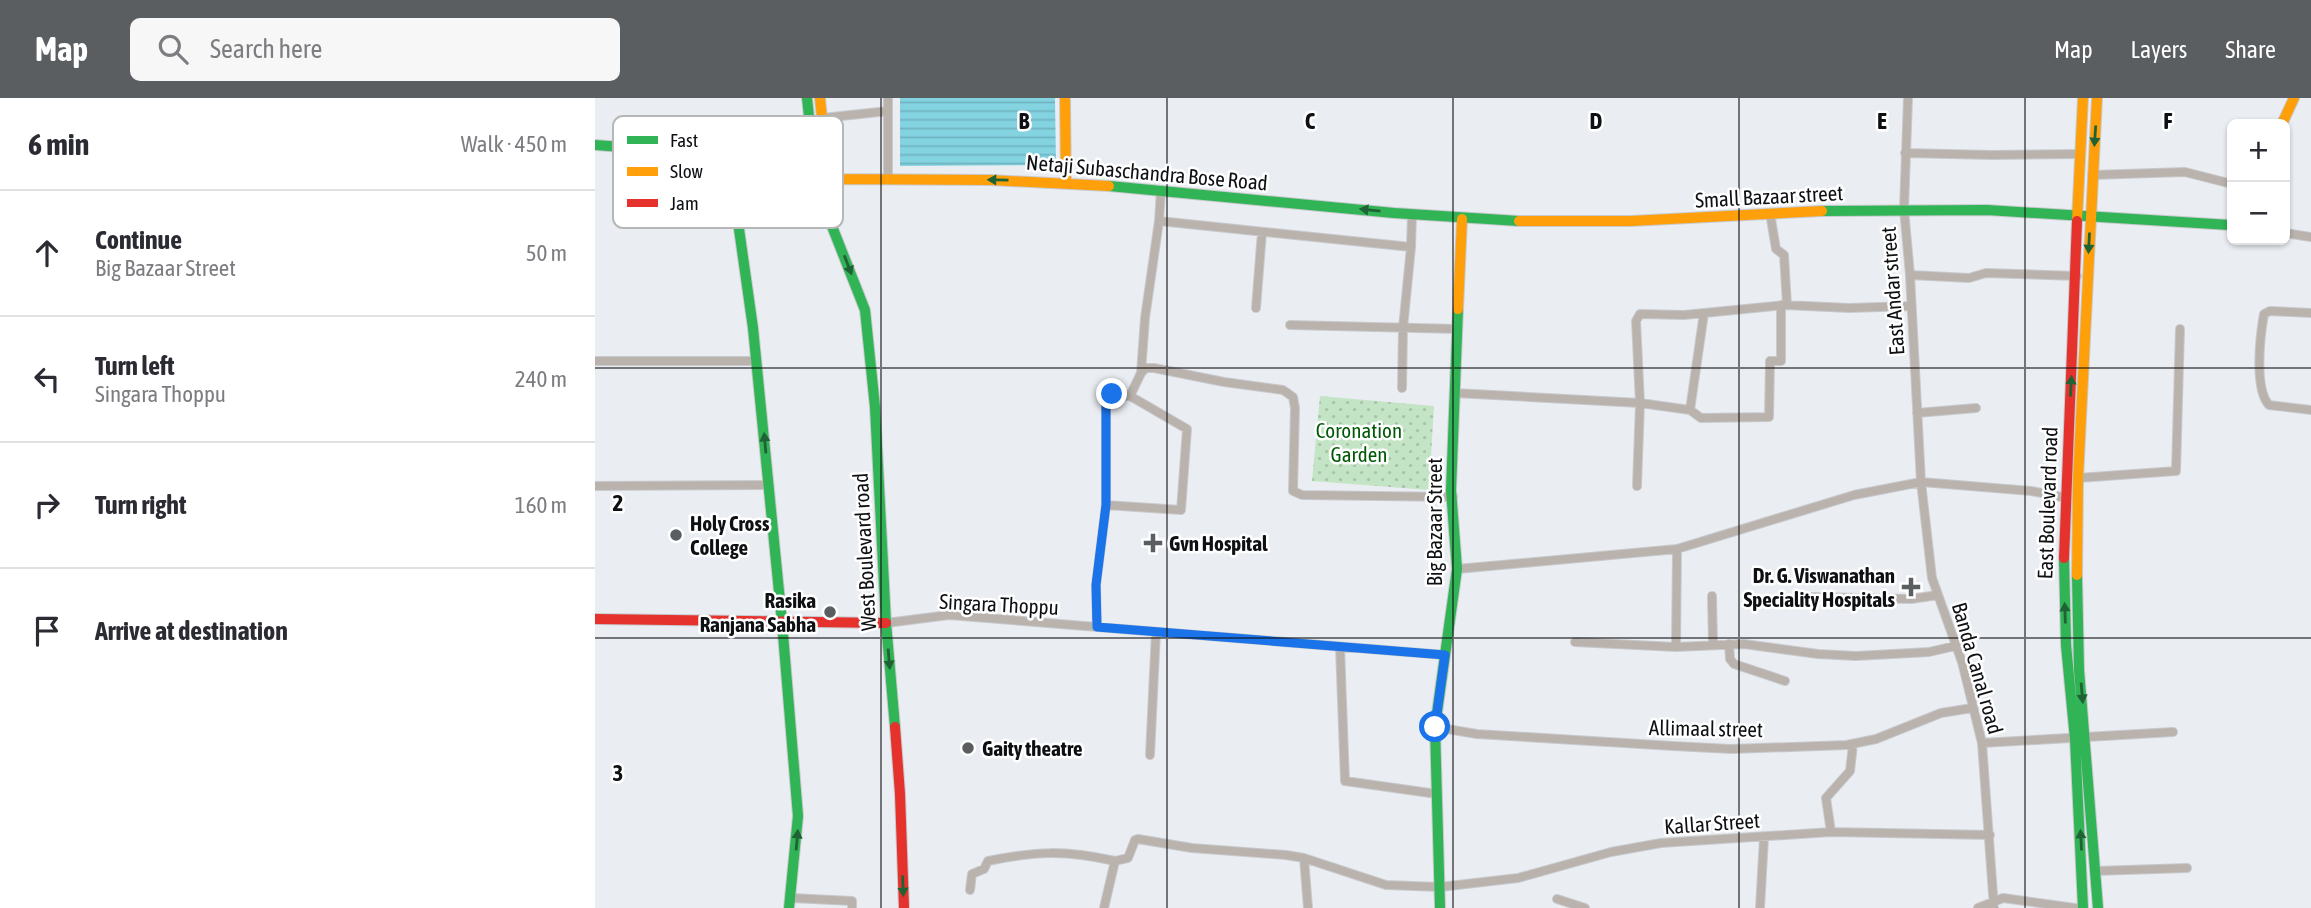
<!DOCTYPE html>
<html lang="en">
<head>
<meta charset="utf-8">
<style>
  body { margin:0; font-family:"Asap Condensed",sans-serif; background:#f7f7f7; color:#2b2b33 }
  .controls { position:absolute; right:21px; top:21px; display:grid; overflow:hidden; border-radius:10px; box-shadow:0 2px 5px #0004 }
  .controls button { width:63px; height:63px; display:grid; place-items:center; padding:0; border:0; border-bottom:2px solid #e1e1e2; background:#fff; color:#2b2b33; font:35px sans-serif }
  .stop { position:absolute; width:21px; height:21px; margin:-16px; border:5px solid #1a73e8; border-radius:50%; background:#fff }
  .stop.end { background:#1a73e8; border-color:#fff; box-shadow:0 2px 7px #0008 }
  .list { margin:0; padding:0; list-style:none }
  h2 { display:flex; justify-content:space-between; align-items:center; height:91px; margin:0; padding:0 28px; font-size:30px }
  h2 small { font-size:23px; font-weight:400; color:#7c7c81 }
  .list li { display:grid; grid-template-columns:46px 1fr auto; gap:21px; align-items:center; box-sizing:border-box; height:126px; padding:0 28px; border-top:2px solid #e1e1e2 }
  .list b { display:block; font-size:26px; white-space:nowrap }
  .list p { margin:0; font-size:23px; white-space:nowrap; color:#7c7c81 }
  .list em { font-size:23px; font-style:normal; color:#7c7c81 }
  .icon { flex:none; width:38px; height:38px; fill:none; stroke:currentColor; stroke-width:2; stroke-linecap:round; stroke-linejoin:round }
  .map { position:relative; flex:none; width:1716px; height:810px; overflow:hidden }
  header { display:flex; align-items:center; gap:42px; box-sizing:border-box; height:98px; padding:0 35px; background:#5b5e61; color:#fff }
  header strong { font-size:33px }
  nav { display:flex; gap:38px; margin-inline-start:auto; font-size:24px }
  .search { width:490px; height:63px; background:#f7f7f7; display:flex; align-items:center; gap:18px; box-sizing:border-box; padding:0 24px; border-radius:10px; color:#7c7c81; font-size:26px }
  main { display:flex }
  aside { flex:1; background:#fff }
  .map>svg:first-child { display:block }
  .grass { fill:url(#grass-dots) }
  .water { fill:url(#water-rules) }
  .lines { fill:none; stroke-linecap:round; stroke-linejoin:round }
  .street-casing { stroke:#c8cace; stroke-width:10 }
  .fast-casing { stroke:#c8cace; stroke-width:12 }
  .slow-casing { stroke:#c8cace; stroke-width:12 }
  .jam-casing { stroke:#c8cace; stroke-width:12 }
  .street { stroke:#bab2ac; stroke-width:8 }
  .fast { stroke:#30b455; stroke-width:10 }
  .slow { stroke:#ff9f0a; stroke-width:10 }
  .jam { stroke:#e5322d; stroke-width:10 }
  .oneway { fill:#1f6234 }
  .route { stroke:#1a73e8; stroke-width:9 }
  .grid { fill:none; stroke:#0e1013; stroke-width:2; stroke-opacity:0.55 }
  .poi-dot { fill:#5b5e61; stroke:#fff; stroke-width:2.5 }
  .labels { text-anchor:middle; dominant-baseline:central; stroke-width:5; stroke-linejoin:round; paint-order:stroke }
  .street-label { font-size:21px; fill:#0e1013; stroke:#fff }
  .park-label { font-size:21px; fill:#005905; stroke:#fff }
  .poi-label { font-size:21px; font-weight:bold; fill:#0e1013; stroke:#fff; text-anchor:start }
  .key { fill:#fff; stroke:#b7b7b8; stroke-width:2 }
  .key-label { font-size:19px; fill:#0e1013 }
  .grid-label { font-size:23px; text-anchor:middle; font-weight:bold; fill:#0e1013; stroke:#fff; stroke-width:5; stroke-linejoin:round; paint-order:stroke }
</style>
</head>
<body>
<header>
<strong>Map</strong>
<div class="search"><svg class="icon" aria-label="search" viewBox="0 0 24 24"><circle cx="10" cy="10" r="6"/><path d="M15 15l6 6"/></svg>Search here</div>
<nav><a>Map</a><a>Layers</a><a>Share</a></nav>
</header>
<main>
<aside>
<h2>6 min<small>Walk · 450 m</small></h2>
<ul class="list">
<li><svg class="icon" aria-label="ahead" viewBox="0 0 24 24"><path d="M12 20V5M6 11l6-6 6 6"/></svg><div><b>Continue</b><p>Big Bazaar Street</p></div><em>50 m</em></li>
<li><svg class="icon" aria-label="left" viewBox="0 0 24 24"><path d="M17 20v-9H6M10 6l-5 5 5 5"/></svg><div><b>Turn left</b><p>Singara Thoppu</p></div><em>240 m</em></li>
<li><svg class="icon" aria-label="right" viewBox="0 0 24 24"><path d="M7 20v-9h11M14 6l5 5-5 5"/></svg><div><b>Turn right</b></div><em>160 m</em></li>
<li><svg class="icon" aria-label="arrive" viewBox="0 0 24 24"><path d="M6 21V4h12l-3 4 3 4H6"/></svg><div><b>Arrive at destination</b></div></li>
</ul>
</aside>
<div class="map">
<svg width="1716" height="810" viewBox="0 0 1716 810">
  <defs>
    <pattern id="grass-dots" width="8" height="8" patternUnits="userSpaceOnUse" patternTransform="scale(1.75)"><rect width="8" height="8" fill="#c4e4c6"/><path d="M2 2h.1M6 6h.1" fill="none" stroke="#a7c3a9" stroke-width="1.8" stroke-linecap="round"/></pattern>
    <pattern id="water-rules" width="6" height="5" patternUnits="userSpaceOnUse" patternTransform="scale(1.75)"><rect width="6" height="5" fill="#84d3e1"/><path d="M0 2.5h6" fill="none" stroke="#71b4c0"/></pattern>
  </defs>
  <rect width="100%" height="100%" fill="#eaeef3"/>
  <!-- grass -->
  <path class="grass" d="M 725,298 L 839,308 L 834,392 L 717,383 Z"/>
  <!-- water -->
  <path class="water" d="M 305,0 L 460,0 L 461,67 L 305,68 Z"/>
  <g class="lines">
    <defs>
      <path id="street" d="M 1313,0 L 1309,111 L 1315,177 L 1326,384 L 1337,480 L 1367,564 L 1387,645 L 1399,810
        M 228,20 L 293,13
        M 1310,55 L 1397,57 L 1486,56
        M 1497,77 L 1590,74 L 1637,86
        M 293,80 L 293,0
        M 566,92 L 564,123 L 816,149 L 817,116
        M 1175,115 L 1181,151 L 1189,157 L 1192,207
        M 1690,135 L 1716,139
        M 1315,177 L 1374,180 L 1391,175 L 1482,178
        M 661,210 L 667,134
        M 1716,215 L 1675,213 L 1669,216 C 1665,238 1659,291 1674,307 L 1716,312
        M 695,227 L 863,231
        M 0,263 L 162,263
        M 546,275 L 551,270 L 559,270 L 629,284 L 688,292 L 698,299 L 700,310 L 698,393 L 707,397 L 858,399
        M 807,290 L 808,230 L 816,149
        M 860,295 L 1045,305 L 1095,312 L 1109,215
        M 1095,312 L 1106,320 L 1174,319 L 1175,263 L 1186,263 L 1186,207
        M 1322,315 L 1381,310
        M 1483,380 L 1581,373 L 1585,231
        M 0,388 L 174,387
        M 1042,388 L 1045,305 L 1041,223 L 1045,216 L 1089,217 L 1190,207 L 1254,210 L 1316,208
        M 511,407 L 586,412 L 592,331 L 535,298
        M 862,471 L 1082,451 L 1259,397 L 1326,384 L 1436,393 L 1472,400
        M 1117,498 L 1118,546
        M 1217,499 L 1316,501 L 1343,497
        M 291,525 L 354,517 L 850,557
        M 502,529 L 501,487 L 511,407 L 511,304 L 513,297 L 535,298 L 546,275 L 550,220 L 564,123
        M 980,544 L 1081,549 L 1149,546 L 1223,556 L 1261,558 L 1334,554 L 1360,548
        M 1134,546 L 1135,561 L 1139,566 L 1190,583
        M 745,549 L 750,683 L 842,696
        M 1081,549 L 1082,451
        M 840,629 L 882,636 L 1078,648 L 1136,651 L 1252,647 L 1281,641 L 1346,615 L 1377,610
        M 1387,645 L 1578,634
        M 555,657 L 561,534
        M 1236,734 L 1231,700 L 1255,673 L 1258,647
        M 709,760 L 713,810
        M 1500,773 L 1592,770
        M 375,792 L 377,776 L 389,771 L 393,763 C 442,753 470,752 520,763
        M 197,800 L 257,803 L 257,810
        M 962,801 L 990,810
        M 509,810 L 520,763 L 533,760 L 540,742 L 543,741 L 597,750 L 691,757 L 709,760 L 791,787 L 845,789 L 923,780 L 1016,754 L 1066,745 L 1236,734 L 1395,737
        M 1165,810 L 1169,740
        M 1383,810 L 1408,800 L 1480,810"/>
      <path id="fast" d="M 0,47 L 107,55 L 117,59 L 130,70
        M 130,70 L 144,131 L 158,230 L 187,524 L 203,718 L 194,810
        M 130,70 L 168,91 L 209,86 L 216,82 L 220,74 L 212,0
        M 209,86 L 219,92 L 227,103 L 270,212 L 280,309 L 291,525 L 300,629
        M 514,88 L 799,115 L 924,123
        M 1227,113 L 1392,112 L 1635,127 L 1637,124
        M 144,131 L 152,107 L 168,91
        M 1469,460 L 1471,547 L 1480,641 L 1488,810
        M 1482,477 L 1484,572 L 1503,810
        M 845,810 L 840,629 L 862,471 L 856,392 L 863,211"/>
      <path id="slow" d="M 225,0 L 233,81 L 227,103
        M 470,0 L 471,86
        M 1687,26 L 1699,0
        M 233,81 L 395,82 L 514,88
        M 924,123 L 1036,123 L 1227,113
        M 1482,123 L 1488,0
        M 863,211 L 867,121
        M 1482,477 L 1483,380 L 1502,0"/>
      <path id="jam" d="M 1469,460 L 1482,123
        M 0,521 L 291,525
        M 300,629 L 305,696 L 309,810"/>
    </defs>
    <!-- street casing -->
    <use href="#street" class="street-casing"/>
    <!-- fast casing -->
    <use href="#fast" class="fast-casing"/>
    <!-- slow casing -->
    <use href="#slow" class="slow-casing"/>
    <!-- jam casing -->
    <use href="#jam" class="jam-casing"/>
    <!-- street -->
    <use href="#street" class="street"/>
    <!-- fast -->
    <use href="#fast" class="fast"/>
    <!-- slow -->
    <use href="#slow" class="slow"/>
    <!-- jam -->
    <use href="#jam" class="jam"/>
  </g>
  <!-- one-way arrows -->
  <defs><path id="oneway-solid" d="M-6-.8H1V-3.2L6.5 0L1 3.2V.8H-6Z" transform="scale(1.75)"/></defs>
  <g class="oneway">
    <use href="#oneway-solid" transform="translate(1500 38) rotate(94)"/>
    <use href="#oneway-solid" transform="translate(403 82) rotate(-179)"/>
    <use href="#oneway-solid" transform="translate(775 112) rotate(-174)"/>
    <use href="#oneway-solid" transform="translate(1494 145) rotate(93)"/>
    <use href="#oneway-solid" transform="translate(253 167) rotate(69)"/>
    <use href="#oneway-solid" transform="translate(1476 288) rotate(-87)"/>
    <use href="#oneway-solid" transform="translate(170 345) rotate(-95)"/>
    <use href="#oneway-solid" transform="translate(1470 515) rotate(-92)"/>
    <use href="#oneway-solid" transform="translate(294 561) rotate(85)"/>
    <use href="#oneway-solid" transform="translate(1487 595) rotate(85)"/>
    <use href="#oneway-solid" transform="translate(202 742) rotate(-85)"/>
    <use href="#oneway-solid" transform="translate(1486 742) rotate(-93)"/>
    <use href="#oneway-solid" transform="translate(308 788) rotate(88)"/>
  </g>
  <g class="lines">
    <!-- route -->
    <path class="route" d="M 517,296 L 513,297 L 511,304 L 511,407 L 501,487 L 502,529 L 850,557 L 840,629"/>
  </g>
  <!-- grid -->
  <path class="grid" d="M 286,0 L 286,810M 572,0 L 572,810M 858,0 L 858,810M 1144,0 L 1144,810M 1430,0 L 1430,810M 0,270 L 1716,270M 0,540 L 1716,540"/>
  <!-- markers -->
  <g class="poi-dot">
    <circle cx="81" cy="437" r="7"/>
    <path d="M554.5 434.5h7v7h7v7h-7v7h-7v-7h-7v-7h7z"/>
    <path d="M1312.5 478.5h7v7h7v7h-7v7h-7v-7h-7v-7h7z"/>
    <circle cx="235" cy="514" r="7"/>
    <circle cx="373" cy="650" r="7"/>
  </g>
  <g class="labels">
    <!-- street labels -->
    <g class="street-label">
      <text transform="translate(552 74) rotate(5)">Netaji Subaschandra Bose Road</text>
      <text transform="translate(1174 98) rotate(-3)">Small Bazaar street</text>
      <text transform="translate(1297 193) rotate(-94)">East Andar street</text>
      <text transform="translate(1452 405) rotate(-88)">East Boulevard road</text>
      <text transform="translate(839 424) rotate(-90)">Big Bazaar Street</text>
      <text transform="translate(269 454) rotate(-93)">West Boulevard road</text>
      <text transform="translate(404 506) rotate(3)">Singara Thoppu</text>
      <text transform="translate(1383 570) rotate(74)">Banda Canal road</text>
      <text transform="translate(1111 630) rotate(1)">Allimaal street</text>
      <text transform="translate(1117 725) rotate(-4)">Kallar Street</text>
    </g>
    <!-- park labels -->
    <g class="park-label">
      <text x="764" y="332">Coronation<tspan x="764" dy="24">Garden</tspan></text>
    </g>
    <!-- poi labels -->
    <g class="poi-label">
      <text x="95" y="425">Holy Cross<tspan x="95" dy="24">College</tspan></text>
      <text x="574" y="445">Gvn Hospital</text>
      <text x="1300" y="477" text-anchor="end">Dr. G. Viswanathan<tspan x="1300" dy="24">Speciality Hospitals</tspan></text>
      <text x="221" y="502" text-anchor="end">Rasika<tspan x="221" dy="24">Ranjana Sabha</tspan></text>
      <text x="387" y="650">Gaity theatre</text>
    </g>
  </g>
  <!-- legend -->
  <rect x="18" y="18" width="230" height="112" rx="10" class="key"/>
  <rect x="32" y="38" width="31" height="8" fill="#30b455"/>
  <rect x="32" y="69" width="31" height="9" fill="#ff9f0a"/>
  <rect x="32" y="101" width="31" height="8" fill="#e5322d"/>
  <g class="key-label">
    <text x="75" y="49">Fast</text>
    <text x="75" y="80">Slow</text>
    <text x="75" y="112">Jam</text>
  </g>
  <g class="grid-label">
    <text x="429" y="31">B</text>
    <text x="715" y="31">C</text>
    <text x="1001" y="31">D</text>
    <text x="1287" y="31">E</text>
    <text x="1573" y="31">F</text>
    <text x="23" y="413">2</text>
    <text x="23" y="683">3</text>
  </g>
</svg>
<div class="controls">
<button>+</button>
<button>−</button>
</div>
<div class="stop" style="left:840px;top:629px"></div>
<div class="stop end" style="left:517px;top:296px"></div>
</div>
</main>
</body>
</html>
